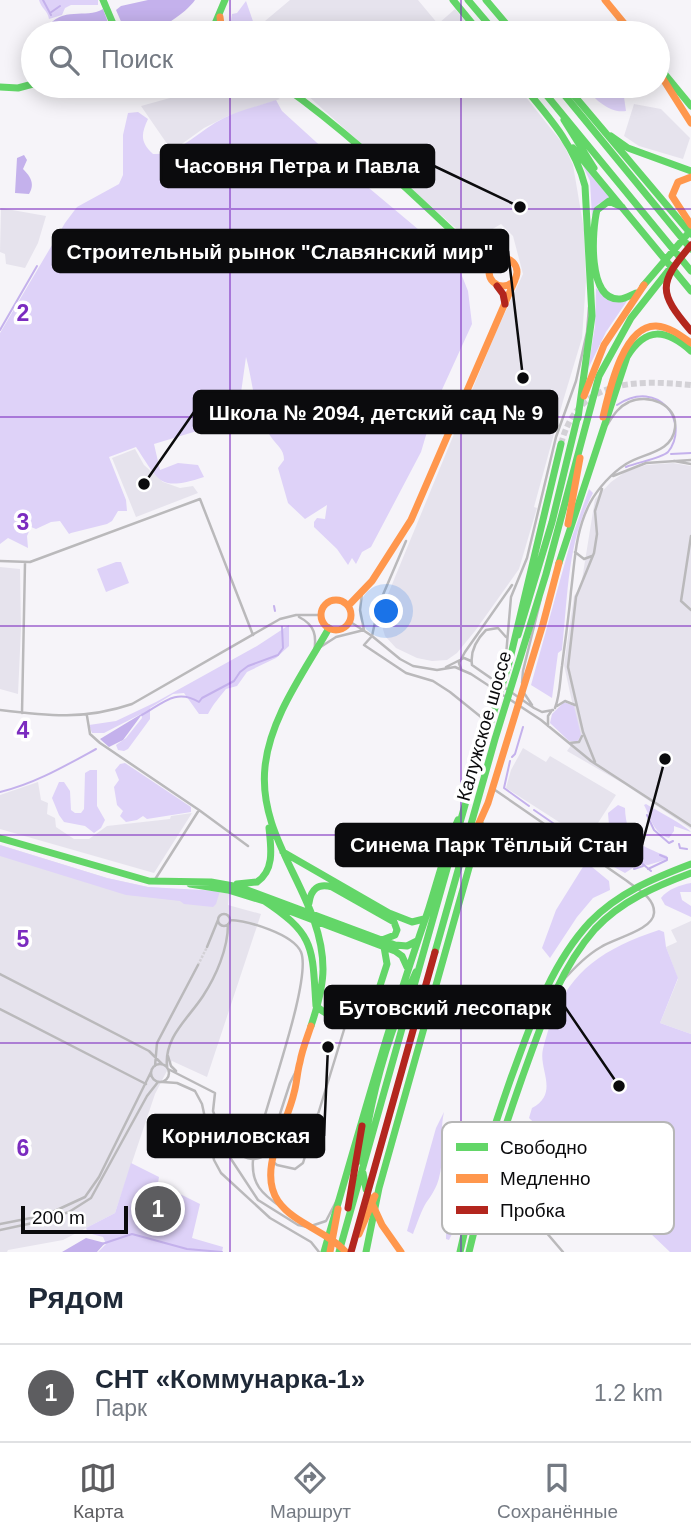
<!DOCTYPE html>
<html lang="ru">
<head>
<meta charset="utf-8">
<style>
  body { margin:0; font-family:Arial,sans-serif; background:#f6f6f7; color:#1f2937 }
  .scale { position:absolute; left:21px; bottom:18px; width:107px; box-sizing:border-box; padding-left:7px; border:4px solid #0b0b0d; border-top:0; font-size:19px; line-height:24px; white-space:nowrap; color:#0b0b0d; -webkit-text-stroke:5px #fff; paint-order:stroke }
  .you { position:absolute; left:387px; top:612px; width:24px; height:24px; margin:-18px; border:5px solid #fff; border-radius:50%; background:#1a73e8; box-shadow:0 0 0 10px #1a73e833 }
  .badge { display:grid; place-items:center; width:46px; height:46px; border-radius:50%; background:#5d5d60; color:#fff; font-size:23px; font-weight:700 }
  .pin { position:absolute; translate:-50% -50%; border:4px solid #fff; box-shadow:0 2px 7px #0006 }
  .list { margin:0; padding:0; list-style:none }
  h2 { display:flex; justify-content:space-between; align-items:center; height:91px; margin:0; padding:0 28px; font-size:30px }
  h2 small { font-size:23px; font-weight:400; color:#747a83 }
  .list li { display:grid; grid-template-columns:46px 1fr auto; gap:21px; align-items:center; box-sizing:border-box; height:98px; padding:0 28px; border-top:2px solid #e0e1e3 }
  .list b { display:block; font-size:26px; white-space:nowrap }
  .list p { margin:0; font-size:23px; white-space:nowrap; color:#747a83 }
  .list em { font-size:23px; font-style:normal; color:#747a83 }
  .icon { flex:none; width:38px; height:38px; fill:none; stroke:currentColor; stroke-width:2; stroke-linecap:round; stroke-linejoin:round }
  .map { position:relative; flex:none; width:691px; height:1252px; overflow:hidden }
  .search { position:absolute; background:#fff; box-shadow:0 4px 18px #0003; left:21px; right:21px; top:21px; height:77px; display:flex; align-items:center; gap:18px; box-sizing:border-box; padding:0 24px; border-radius:38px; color:#747a83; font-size:26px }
  .sheet { height:189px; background:#fff }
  nav { display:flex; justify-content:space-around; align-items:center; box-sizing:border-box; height:98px; border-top:2px solid #e0e1e3; background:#fff; font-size:19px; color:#747a83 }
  nav a { display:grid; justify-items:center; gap:4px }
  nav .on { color:#5d5d60 }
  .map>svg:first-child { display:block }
  .built { fill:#e6e3ed }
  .green { fill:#ded2f8 }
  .water { fill:#c4b1ec }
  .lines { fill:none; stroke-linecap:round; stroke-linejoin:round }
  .stream { stroke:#c4b1ec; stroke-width:2 }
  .street-tunnel { stroke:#d3d1d6; stroke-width:2.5; stroke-dasharray:2.5 1.5; stroke-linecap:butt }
  .highway-tunnel { stroke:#d3d1d6; stroke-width:6; stroke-dasharray:6 3; stroke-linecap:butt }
  .street { stroke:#bab9bb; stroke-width:2.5 }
  .fast { stroke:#63d668; stroke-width:7 }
  .slow { stroke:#ff974d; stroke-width:7 }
  .jam { stroke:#b3261e; stroke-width:7 }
  .grid { fill:none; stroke:#7b2cbf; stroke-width:2; stroke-opacity:0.55 }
  .labels { text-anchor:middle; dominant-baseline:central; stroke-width:7; stroke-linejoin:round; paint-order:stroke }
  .street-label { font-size:19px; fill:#0b0b0d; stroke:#fff }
  .key { fill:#fff; stroke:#b6b6b6; stroke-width:2 }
  .key-label { font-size:19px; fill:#0b0b0d }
  .grid-label { font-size:23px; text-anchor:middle; font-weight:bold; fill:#7b2cbf; stroke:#fff; stroke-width:7; stroke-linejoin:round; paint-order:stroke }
  .leader { fill:none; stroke:#0b0b0d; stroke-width:2.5 }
  .callout-dot { fill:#0b0b0d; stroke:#fff; stroke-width:2.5 }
  .callout { fill:#0b0b0d; stroke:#0b0b0d; stroke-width:2.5 }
  .callout-label { font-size:21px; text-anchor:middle; font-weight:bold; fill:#fff }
</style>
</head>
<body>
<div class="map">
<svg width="691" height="1252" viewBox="0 0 691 1252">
  <rect width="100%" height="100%" fill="#f6f4f9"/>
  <!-- built -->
  <path class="built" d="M 290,0 L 418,0 L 438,24 L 455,9 L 475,33 L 268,33 L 265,21 Z
    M 179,86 L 256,86 L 280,99 L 228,116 L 204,128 L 172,151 L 141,106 L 181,95 Z
    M 297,86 L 517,86 L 564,145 L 573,165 L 584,230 L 586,281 L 582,338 L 563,401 L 534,507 L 537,508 L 519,569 L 475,631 L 457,653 L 447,660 L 432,661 L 417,658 L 396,648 L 385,636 L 379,616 L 496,332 L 523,274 L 513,236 L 501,224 L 471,242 Z
    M 634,104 L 661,109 L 690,138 L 683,159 L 639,146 L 624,136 Z
    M 1,208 L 46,216 L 38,243 L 25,268 L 6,264 L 5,254 L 0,252 Z
    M 135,449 L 144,465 L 163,482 L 180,488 L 193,486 L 198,493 L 136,517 L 112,458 Z
    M 673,463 L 691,466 L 691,829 L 624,784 L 567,751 L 579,734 L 564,665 L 574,596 L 581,586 L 595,499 L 611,482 L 625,472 L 646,465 Z
    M 0,567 L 20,569 L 21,629 L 18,694 L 0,689 Z
    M 523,748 L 546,762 L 550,756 L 616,795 L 587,840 L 506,788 L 511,770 Z
    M 38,782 L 41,800 L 48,803 L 47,814 L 55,818 L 56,827 L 74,839 L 89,839 L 107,826 L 170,819 L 171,816 L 192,813 L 154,873 L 0,829 L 0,795 Z
    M 0,845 L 107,878 L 148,887 L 229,893 L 228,905 L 261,914 L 207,1077 L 172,1061 L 155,1094 L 115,1213 L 63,1240 L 8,1250 L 7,1252 L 0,1252 Z
    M 691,921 L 691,1034 L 660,1023 L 678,979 L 666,947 L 677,942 L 671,930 Z"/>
  <!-- green -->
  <path class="green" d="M 39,0 L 98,0 L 98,5 L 71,5 L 65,8 L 62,15 L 49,19 C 48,11 41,8 39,0 Z
    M 246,1 L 257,33 L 232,33 L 230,27 L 232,14 L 237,13 Z
    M 584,86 L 616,86 L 624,97 L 626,111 C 610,114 593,98 584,86 Z
    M 276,100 L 282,111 L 338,162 L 456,261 L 468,291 L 472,324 L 435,405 L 421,452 L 371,547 L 362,552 L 356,564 L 352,558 L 348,565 L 337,549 L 314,527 L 314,522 L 317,518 L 325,519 L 327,505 L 305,519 L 288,503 L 278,468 L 284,460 C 284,449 277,446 271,437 C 253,411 254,386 246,357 L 240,400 L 220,424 L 154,444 L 160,470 L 178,463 L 198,465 L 204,477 C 158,492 159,481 136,447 L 109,457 L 126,500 L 127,511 L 118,511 L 112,521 L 107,524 L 71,533 L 69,534 L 60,521 L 51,522 L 36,529 L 31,527 L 27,536 L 28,548 L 8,538 L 0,544 L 0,333 L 65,223 L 77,207 L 119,184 L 123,175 L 123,135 L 128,113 L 138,112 L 148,119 C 141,134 140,142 153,154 C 178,156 201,129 224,118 C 240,110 259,106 276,100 Z
    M 583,166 L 611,199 L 598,204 L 592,217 L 590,181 Z
    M 596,288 C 603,294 616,302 627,301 L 606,332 L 588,369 L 595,326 Z
    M 589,489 L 593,493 C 567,541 568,597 562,650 L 558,653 L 552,698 L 531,685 L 572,537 Z
    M 116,562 L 121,562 L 129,583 L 106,592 L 97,569 Z
    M 289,625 L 289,646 L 276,658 L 247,672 L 237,686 L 226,689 C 219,698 213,704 208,714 L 199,714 L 184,693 L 173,694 L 150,708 L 150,719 L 128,749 L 124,751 L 118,750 L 116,745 L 126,738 L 142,718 L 141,714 L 104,733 L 92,733 L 89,725 L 116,721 L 156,702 L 257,646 Z
    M 564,702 L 574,706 L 581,735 L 577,742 L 569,741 L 550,723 L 552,714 Z
    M 125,763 L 191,807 L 191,812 L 147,819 L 143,816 L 137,820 L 126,822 L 120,816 L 123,811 L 117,805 L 114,787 L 119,780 L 115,770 L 120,764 Z
    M 90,770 L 97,770 L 97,806 L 105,820 L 101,828 L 94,833 L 85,826 L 64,822 L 59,815 L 52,798 L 59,782 L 64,782 L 70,791 L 71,810 L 75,813 L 81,813 L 84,809 L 85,773 Z
    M 646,804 C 656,810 686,826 691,832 L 674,826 L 674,831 L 669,838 C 653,833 651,818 644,805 Z
    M 618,805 L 625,808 C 626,840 640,846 667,856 L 668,859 L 648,865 L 639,864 L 625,873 L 612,866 L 609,858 L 613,853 L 625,860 L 633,859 L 627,851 L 620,851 L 610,838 L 608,813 Z
    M 0,845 L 107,878 L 148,887 L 220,891 L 216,904 L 213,907 L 184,904 L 180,901 L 126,895 L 0,856 Z
    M 586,862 L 609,881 L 610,890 L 593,898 L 577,917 L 550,958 L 542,948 L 556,910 Z
    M 691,883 L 691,892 L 680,892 L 682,900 L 691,906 L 691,917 L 665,905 L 661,898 C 668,889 680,885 691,883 Z
    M 659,930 L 664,932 L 666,947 L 678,978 L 660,1023 L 691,1034 L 691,1252 L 670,1252 L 529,1118 L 532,1108 C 560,1093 538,1069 543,1049 C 560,979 593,952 659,930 Z
    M 444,1112 C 439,1133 445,1156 439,1178 C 437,1187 431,1196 426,1203 C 422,1209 416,1226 413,1234 L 407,1231 L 436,1128 Z
    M 131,1163 L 159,1177 L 158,1183 L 200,1204 L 192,1238 L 223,1247 L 222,1252 L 98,1252 L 106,1244 L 103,1237 L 88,1233 L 86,1228 L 115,1213 Z
    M 465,1194 L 459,1220 L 449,1240 L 446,1239 L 446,1228 L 456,1199 Z"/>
  <!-- water -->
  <path class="water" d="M 148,0 L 195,0 C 185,14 160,30 143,33 C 138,34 131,33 126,33 L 116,10 L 121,6 Z
    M 103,9 L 112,33 L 46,33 L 45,30 C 63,4 85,20 103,9 Z
    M 24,155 L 27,160 L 23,169 C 31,177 35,184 29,194 L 15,193 L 17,158 Z
    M 143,713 L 123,740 L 109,747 L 100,739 Z
    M 86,1238 L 105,1243 L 97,1252 L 62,1252 Z"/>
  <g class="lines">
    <!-- stream -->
    <path class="stream" d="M 43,0 L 51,15
      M 50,13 L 60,6
      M 0,330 L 37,266
      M 617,405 C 659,377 691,423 668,452 C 660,459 638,462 626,467
      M 671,454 L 691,453
      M 274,606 L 275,611
      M 142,715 C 163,703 176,688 199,702 L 202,698 L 234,681 L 240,672 L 248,666 L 278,655 L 283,648 L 282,627
      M 512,757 L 515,754 L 523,727
      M 510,761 L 504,788 L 529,806
      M 0,792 C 34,784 65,766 96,749
      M 534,810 L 579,841
      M 647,815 L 654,830 L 669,843 L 673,841
      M 679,844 L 680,848 L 687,849
      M 586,845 L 606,860
      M 621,856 L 638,860 L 651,871
      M 634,869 L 643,866
      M 648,869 L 667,860 L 667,858 L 660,855
      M 102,1244 L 132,1234 L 187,1249 L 222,1252"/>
    <!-- street-tunnel -->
    <path class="street-tunnel" d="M 198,965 L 207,947"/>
    <!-- highway-tunnel -->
    <path class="highway-tunnel" d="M 561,444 C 578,378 636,380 691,385"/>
    <!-- street -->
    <path class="street" d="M 674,461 L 691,464
      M 613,476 L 646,463 L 691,460
      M 691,536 L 681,601 L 691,610
      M 406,541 L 379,604 L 372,636 L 364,645 L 406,673 L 433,681 L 450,692 L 481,717 L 491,721
      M 575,552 L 584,559 L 592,556
      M 0,561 L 30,562 L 200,499 L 253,635
      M 362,593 L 360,610 L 364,630
      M 299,617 C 315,625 317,636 314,652
      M 349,621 L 372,636 L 400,659 L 413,666 L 437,670 L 455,667 L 471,674 L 541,720 L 591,761 L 691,826
      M 506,637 L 498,628 L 486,630 C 477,639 470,651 472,665 L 534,708 L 542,712 L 553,710
      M 319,648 L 336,637 L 364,630
      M 446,667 L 464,658 L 471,661
      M 505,667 L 511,597 L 527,558 L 556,437 L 576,381 L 587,332 L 589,307
      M 461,669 L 459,663 L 465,652 L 512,585
      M 522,683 L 523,671 L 541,598
      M 524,693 L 532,705
      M 557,706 L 565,701 L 575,705
      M 555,708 C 560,695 560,680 562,666 C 565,641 569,616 571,591 C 575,560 575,532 590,503 C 598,488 612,473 626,464 C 643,453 672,453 675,428 C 678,404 647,393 629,402 C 618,407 613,416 607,425
      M 0,710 C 49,716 85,720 132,704 L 280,619 L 296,615 L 321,615
      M 22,713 L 25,563
      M 87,716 L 90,734 L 100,743 L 199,810 L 248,846
      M 548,726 L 548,716 L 552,710
      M 569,743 L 579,742 L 582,736
      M 595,762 L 583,732 L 568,667 L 576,597 L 594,553 L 597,534 L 595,511 L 602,489
      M 495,790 L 627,881 C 637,889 655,898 654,913 C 653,930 615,938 601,947 C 585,956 572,970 560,984
      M 154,881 L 199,810
      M218 920a6 6 0 1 1 12 0a6 6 0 1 1-12 0Z
      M 230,920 C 249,921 293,934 301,952 C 313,981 260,1119 253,1160 C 251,1184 262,1194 281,1207
      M 207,947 L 218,920
      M 0,974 L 149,1051 L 162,1064
      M 0,1009 L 146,1084
      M 168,1056 L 171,1066 L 176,1071
      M151 1073a9 9 0 1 1 18 0a9 9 0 1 1-18 0Z
      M 155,1066 L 157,1043 L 198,965
      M 167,1067 C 164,1037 188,1019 203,996 C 216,976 228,949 228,924
      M 168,1069 L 215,1093 L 213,1111 L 231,1159 L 258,1200 L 298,1225 L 308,1227 L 326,1221 L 338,1198
      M 163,1082 L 177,1083 L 195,1091 L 202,1104 L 214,1160 L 221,1173 L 270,1218 L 311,1242 L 319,1252
      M 228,1147 C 241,1156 252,1165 267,1154 L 290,1083 L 298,1067
      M 269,1151 L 271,1160 L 277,1165 L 295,1169 L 303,1163 L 347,1020
      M 496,1156 L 499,1174 L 505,1184 L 563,1252
      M 0,1224 L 46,1215 L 85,1197 L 99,1177 L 151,1072
      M 0,1230 L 42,1221 L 69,1212 L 91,1198 L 147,1096 L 158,1082"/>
    <!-- fast -->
    <path class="fast" d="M 103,0 L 117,33
      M 453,0 L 480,33
      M 468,0 L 496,33
      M 486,0 L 514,33
      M 211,33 L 225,0
      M 658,66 L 691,106
      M 283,86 C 354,136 416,198 480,257 L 489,271
      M 523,86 C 549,117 575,146 585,186 L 592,316 L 578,418
      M 539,86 L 691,271
      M 557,86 L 691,249
      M 566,86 L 691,234
      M 0,87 L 18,88 L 33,84
      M 564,120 L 594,168
      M 611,136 L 628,148 L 691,171
      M 573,148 L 691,291
      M 622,207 L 609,201 L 597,210 C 592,230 587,301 620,299 C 625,299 631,295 636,293
      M 643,286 L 691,230
      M 559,563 L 627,357 C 646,326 666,329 691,351
      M 546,574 L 599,376 L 631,318 L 672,266
      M 518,635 L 552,522 L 578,415
      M 0,838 L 149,881 L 211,882 L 239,887 L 395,945 L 407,946 L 417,941
      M 283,852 L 389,913 L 412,922 L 424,919
      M 190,884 L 228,890 L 264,901
      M 237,884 L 257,882 C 275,870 271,847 269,828
      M 263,900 C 316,935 312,947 316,1006 C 330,1018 351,1026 369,1020 L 387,964 L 384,947
      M 309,903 C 311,889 318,883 332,887 L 394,922 L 397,930 L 395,935 L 382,940
      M 271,904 L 395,951 L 402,956 L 407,967
      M 435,952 L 495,739 L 546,574
      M 311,1026 C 317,1008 323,988 323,969 C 323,896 257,842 265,767 C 270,717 305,671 329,628
      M 362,1162 C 370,1098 389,1031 416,972
      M 363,1173 L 366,1189
      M 324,1252 C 357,1138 389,1023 428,911 C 438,880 445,850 458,820
      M 339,1252 L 465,805 L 509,663 L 561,444
      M 366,1252 L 379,1188 L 481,825
      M 460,1252 C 473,1193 491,1135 511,1078 C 531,1024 550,965 590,922 C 618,893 654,878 691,864
      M 469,1252 C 483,1192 502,1135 522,1078 C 541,1026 558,971 595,929 C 621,901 656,886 691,873"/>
    <!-- slow -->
    <path class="slow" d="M 605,0 L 632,33
      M 220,17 L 222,33
      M 658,71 L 691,123
      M 691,177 L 678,182 L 672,196 L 691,225
      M489 272a14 14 0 1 1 28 0a14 14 0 1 1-28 0Z
      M 584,396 L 604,345 L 644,285
      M 603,417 C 609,392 623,325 656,326 C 670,327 680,335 691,343
      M 568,524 L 580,458
      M321 615a15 15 0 1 1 30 0a15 15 0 1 1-30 0Z
      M 348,606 L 372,581 L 411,520 L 515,280
      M 471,841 L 488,803 L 543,624 L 559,563
      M 311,1026 C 307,1038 302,1050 300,1062 C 297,1072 297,1083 294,1093 C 287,1125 257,1170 278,1201 C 294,1224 327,1231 346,1252
      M 369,1197 L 382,1225 L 401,1252
      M 359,1234 L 375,1196
      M 330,1252 L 338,1209"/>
    <!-- jam -->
    <path class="jam" d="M 691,245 C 658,284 658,292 691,331
      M 497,286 L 503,294 L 505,304
      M 348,1208 L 362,1126
      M 351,1252 L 435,952"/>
  </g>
  <!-- grid -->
  <path class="grid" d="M 230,0 L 230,33M 461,0 L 461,33M 230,86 L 230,1252M 461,86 L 461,1252M 0,209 L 691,209M 0,417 L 691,417M 0,626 L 691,626M 0,835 L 691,835M 0,1043 L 691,1043"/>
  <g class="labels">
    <!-- street labels -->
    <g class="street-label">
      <text transform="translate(484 726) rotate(-74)">Калужское шоссе</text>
    </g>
  </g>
  <!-- legend -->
  <rect x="442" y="1122" width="232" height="112" rx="10" class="key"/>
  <rect x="456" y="1143" width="32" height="8" fill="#63d668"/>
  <rect x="456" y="1174" width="32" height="9" fill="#ff974d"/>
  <rect x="456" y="1206" width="32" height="8" fill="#b3261e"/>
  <g class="key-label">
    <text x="500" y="1154">Свободно</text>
    <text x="500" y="1185">Медленно</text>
    <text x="500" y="1217">Пробка</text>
  </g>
  <g class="grid-label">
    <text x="23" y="321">2</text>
    <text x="23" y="530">3</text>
    <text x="23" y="738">4</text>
    <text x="23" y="947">5</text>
    <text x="23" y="1156">6</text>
  </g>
  <!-- callouts -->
  <path class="leader" d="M520 207L434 166M523 378L508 251M144 484L194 412M665 759L642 845M619 1086L565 1007M328 1047L324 1136"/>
  <g class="callout-dot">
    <circle cx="520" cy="207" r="7"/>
    <circle cx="523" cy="378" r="7"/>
    <circle cx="144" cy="484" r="7"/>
    <circle cx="665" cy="759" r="7"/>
    <circle cx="619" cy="1086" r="7"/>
    <circle cx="328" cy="1047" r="7"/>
  </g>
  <g class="callout">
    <rect x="161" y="145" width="273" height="42" rx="7"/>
    <rect x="53" y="230" width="455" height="42" rx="7"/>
    <rect x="194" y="391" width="363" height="42" rx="7"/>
    <rect x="336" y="824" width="306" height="42" rx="7"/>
    <rect x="325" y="986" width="240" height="42" rx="7"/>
    <rect x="148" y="1115" width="176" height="42" rx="7"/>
  </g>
  <g class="callout-label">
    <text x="297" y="173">Часовня Петра и Павла</text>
    <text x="280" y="259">Строительный рынок "Славянский мир"</text>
    <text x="376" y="420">Школа № 2094, детский сад № 9</text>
    <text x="489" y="852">Синема Парк Тёплый Стан</text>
    <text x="445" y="1015">Бутовский лесопарк</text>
    <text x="236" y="1143">Корниловская</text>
  </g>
</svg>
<div class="scale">200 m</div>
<div class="you"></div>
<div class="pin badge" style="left:158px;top:1209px">1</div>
<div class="search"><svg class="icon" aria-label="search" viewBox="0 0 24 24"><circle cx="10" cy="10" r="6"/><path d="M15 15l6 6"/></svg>Поиск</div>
</div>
<section class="sheet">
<h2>Рядом<small></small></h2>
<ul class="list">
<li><span class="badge">1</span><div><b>СНТ «Коммунарка-1»</b><p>Парк</p></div><em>1.2 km</em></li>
</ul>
</section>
<nav>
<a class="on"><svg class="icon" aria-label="map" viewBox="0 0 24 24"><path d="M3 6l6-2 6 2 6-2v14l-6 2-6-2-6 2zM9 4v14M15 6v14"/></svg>Карта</a>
<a><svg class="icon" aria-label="directions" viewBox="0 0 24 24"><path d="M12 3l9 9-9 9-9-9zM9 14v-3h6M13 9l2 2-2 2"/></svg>Маршрут</a>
<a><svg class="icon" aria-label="saved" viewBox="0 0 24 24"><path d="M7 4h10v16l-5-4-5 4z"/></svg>Сохранённые</a>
</nav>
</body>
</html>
